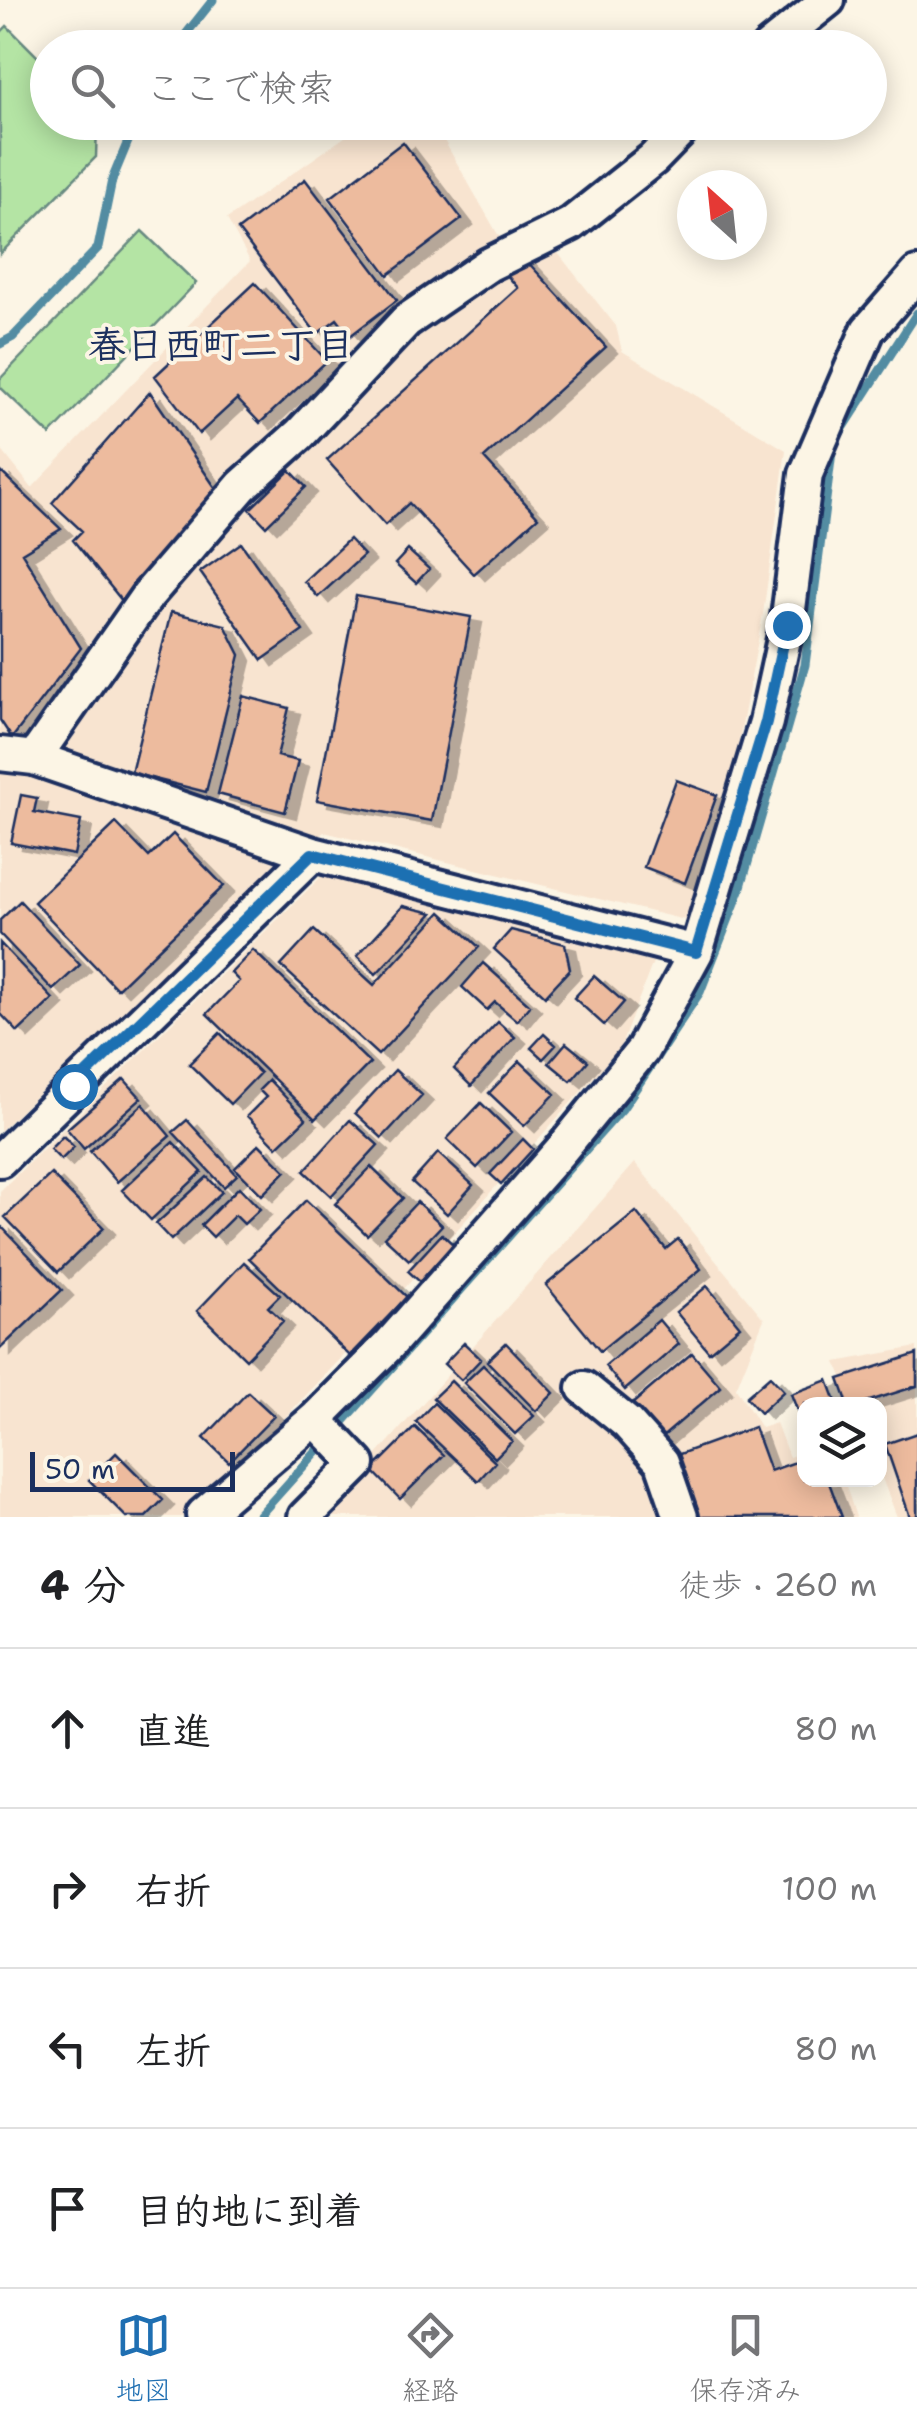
<!DOCTYPE html>
<html lang="ja">
<head>
<meta charset="utf-8">
<style>
  body { margin:0; font-family:"Shantell Sans","Klee One",sans-serif; background:#f6f6f6; color:#202124 }
  .controls { position:absolute; right:30px; bottom:30px; display:grid; overflow:hidden; border-radius:20px; box-shadow:0 5px 25px #0003 }
  .controls button { width:90px; height:90px; display:grid; place-items:center; padding:0; border:0; border-bottom:2px solid #e0e0e0; background:#fff; color:#202124; font:50px sans-serif }
  .compass { position:absolute; left:677px; top:170px; width:90px; height:90px; border-radius:50%; background:#fff; box-shadow:0 5px 25px #0003; rotate:333deg }
  .scale { position:absolute; left:30px; bottom:25px; width:205px; box-sizing:border-box; padding-left:10px; border:5px solid #1b2f5e; border-top:0; font-size:28px; line-height:35px; white-space:nowrap; color:#1b2f5e; -webkit-text-stroke:8px #fcf5e5; paint-order:stroke }
  .stop { position:absolute; width:30px; height:30px; margin:-22px; border:8px solid #1f6fb2; border-radius:50%; background:#fff }
  .stop.end { background:#1f6fb2; border-color:#fff; box-shadow:0 2px 10px #0008 }
  .list { margin:0; padding:0; list-style:none }
  h2 { display:flex; justify-content:space-between; align-items:center; height:130px; margin:0; padding:0 40px; font-size:42px }
  h2 small { font-size:32px; font-weight:400; color:#757577 }
  .list li { display:grid; grid-template-columns:65px 1fr auto; gap:30px; align-items:center; box-sizing:border-box; height:160px; padding:0 40px; border-top:2px solid #e0e0e0 }
  .list b { display:block; font-size:38px; white-space:nowrap }
  .list em { font-size:32px; font-style:normal; color:#757577 }
  .icon { flex:none; width:55px; height:55px; fill:none; stroke:currentColor; stroke-width:2; stroke-linecap:round; stroke-linejoin:round }
  .map { position:relative; flex:none; width:917px; height:1517px; overflow:hidden }
  .search { position:absolute; background:#fff; box-shadow:0 5px 25px #0003; left:30px; right:30px; top:30px; height:110px; display:flex; align-items:center; gap:25px; box-sizing:border-box; padding:0 35px; border-radius:55px; color:#757577; font-size:38px }
  .sheet { height:770px; background:#fff }
  nav { display:flex; justify-content:space-around; align-items:center; box-sizing:border-box; height:140px; border-top:2px solid #e0e0e0; background:#fff; font-size:28px; color:#757577 }
  nav a { display:grid; justify-items:center; gap:5px }
  nav .on { color:#1f6fb2 }
  .map>svg:first-child { display:block }
  .built { fill:#f8e4d0 }
  .green { fill:#b4e4a4; stroke:#688a81; stroke-width:2.5 }
  .lines { fill:none; stroke-linecap:round; stroke-linejoin:round }
  .stream { stroke:#538ca2; stroke-width:9 }
  .building { fill:#edbb9e; stroke:#1b2f5e; stroke-width:2.5; filter:url(#shadow) }
  .street-casing { stroke:#1b2f5e; stroke-width:40 }
  .street { stroke:#fcf5e5; stroke-width:32 }
  .route { stroke:#1f6fb2; stroke-width:12 }
  .labels { text-anchor:middle; dominant-baseline:central; stroke-width:8; stroke-linejoin:round; paint-order:stroke }
  .neighbourhood-label { font-size:38px; font-weight:bold; fill:#1b2f5e; stroke:#fcf5e5 }
</style>
</head>
<body>
<div class="map">
<svg width="917" height="1517" viewBox="0 0 917 1517">
  <defs>
    <filter id="shadow"><feDropShadow dx="11" dy="6" stdDeviation="0" flood-color="#0004"/></filter>
  </defs>
  <rect width="100%" height="100%" fill="#fcf5e5"/>
  <filter id="ink" filterUnits="userSpaceOnUse"><feTurbulence type="fractalNoise" baseFrequency=".01" numOctaves="2"/><feDisplacementMap in="SourceGraphic" scale="20" xChannelSelector="R" yChannelSelector="G"/><feConvolveMatrix kernelMatrix="1 2 1 2 8 2 1 2 1" color-interpolation-filters="sRGB"/></filter>
  <g filter="url(#ink)">
    <!-- built -->
    <path class="built" d="M 365,123 L 434,123 L 520,273 L 554,248 L 616,326 L 622,351 L 786,450 L 763,614 L 724,820 L 685,920 L 324,832 L 235,904 L 0,1131 L 0,448 L 32,488 L 250,261 L 227,219 Z
      M 324,874 L 653,962 L 620,1048 L 351,1348 L 190,1517 L 0,1517 L 0,1191 Z
      M 635,1163 L 764,1319 L 736,1388 L 761,1428 L 776,1423 L 789,1457 L 804,1452 L 804,1480 L 844,1480 L 856,1517 L 322,1517 Z
      M 917,1347 L 917,1517 L 897,1517 L 880,1473 L 880,1404 L 853,1404 L 836,1362 Z"/>
    <!-- green -->
    <path class="green" d="M 7,26 L 47,66 L 48,122 L 97,123 L 96,157 L 0,254 L 0,33 Z
      M 142,231 L 196,283 L 50,435 L 0,387 L 0,379 Z"/>
    <g class="lines">
      <!-- stream -->
      <path class="stream" d="M 175,48 L 213,0
        M 0,344 L 13,337 L 98,248 L 112,180 L 136,122
        M 336,1430 L 622,1109 L 700,992 L 740,890 L 805,665 L 833,444 L 917,313
        M 258,1517 L 326,1441"/>
    </g>
    <!-- building -->
    <path class="building" d="M 403,142 L 462,219 L 388,275 L 330,198 Z
      M 305,179 L 397,300 L 350,336 L 337,319 L 317,334 L 238,230 Z
      M 524,258 L 606,347 L 484,458 L 538,517 L 474,574 L 409,503 L 385,525 L 327,460 L 518,288 L 506,274 Z
      M 255,283 L 327,361 L 260,423 L 237,399 L 199,434 L 155,376 Z
      M 150,392 L 219,493 L 123,602 L 73,540 L 82,531 L 52,503 Z
      M 290,470 L 306,487 L 266,526 L 250,509 Z
      M 0,471 L 61,529 L 22,553 L 81,648 L 12,738 L 0,720 Z
      M 349,539 L 364,555 L 318,597 L 304,581 Z
      M 241,543 L 303,631 L 262,660 L 200,572 Z
      M 408,550 L 429,569 L 416,583 L 395,564 Z
      M 356,596 L 471,617 L 432,821 L 317,800 Z
      M 171,612 L 225,625 L 240,655 L 206,792 L 131,773 Z
      M 243,696 L 289,708 L 277,756 L 298,761 L 285,812 L 218,794 Z
      M 676,780 L 717,795 L 685,883 L 644,867 Z
      M 21,795 L 37,798 L 34,812 L 81,821 L 74,855 L 11,843 Z
      M 116,823 L 149,857 L 173,834 L 224,886 L 117,989 L 34,902 Z
      M 20,901 L 80,965 L 53,990 L 0,934 L 0,920 Z
      M 403,906 L 433,913 L 376,974 L 357,956 Z
      M 441,912 L 479,947 L 378,1055 L 281,966 L 314,930 L 374,985 Z
      M 511,930 L 565,944 L 570,969 L 545,996 L 494,949 Z
      M 0,943 L 53,999 L 18,1032 L 0,1013 Z
      M 253,950 L 370,1063 L 315,1119 L 207,1014 L 239,981 L 231,973 Z
      M 483,963 L 530,1005 L 517,1021 L 495,1002 L 487,1010 L 462,987 Z
      M 594,976 L 624,1002 L 604,1025 L 574,998 Z
      M 498,1022 L 515,1037 L 471,1086 L 454,1069 Z
      M 220,1033 L 260,1073 L 230,1104 L 189,1064 Z
      M 544,1034 L 556,1045 L 543,1059 L 531,1048 Z
      M 566,1043 L 588,1061 L 571,1081 L 549,1063 Z
      M 520,1061 L 555,1094 L 524,1126 L 489,1093 Z
      M 395,1070 L 422,1095 L 382,1138 L 355,1113 Z
      M 124,1079 L 141,1098 L 84,1149 L 67,1129 Z
      M 269,1080 L 306,1119 L 277,1147 L 247,1116 L 266,1097 L 259,1090 Z
      M 481,1103 L 511,1132 L 477,1168 L 447,1139 Z
      M 143,1104 L 170,1136 L 117,1182 L 90,1151 Z
      M 187,1120 L 237,1175 L 224,1187 L 173,1132 Z
      M 350,1120 L 378,1145 L 331,1196 L 304,1171 Z
      M 63,1136 L 74,1147 L 61,1160 L 50,1149 Z
      M 523,1139 L 533,1149 L 501,1184 L 490,1174 Z
      M 173,1142 L 202,1172 L 151,1220 L 122,1190 Z
      M 259,1144 L 286,1171 L 262,1195 L 235,1168 Z
      M 438,1153 L 473,1185 L 447,1214 L 412,1182 Z
      M 371,1167 L 403,1198 L 367,1235 L 335,1204 Z
      M 51,1174 L 104,1228 L 58,1272 L 5,1217 Z
      M 207,1177 L 222,1192 L 171,1240 L 156,1224 Z
      M 239,1187 L 260,1209 L 244,1224 L 235,1215 L 213,1237 L 201,1225 Z
      M 306,1200 L 407,1297 L 350,1356 L 249,1258 Z
      M 417,1202 L 442,1225 L 409,1260 L 384,1237 Z
      M 636,1212 L 666,1249 L 678,1239 L 701,1269 L 600,1351 L 546,1285 Z
      M 0,1225 L 62,1290 L 0,1349 Z
      M 442,1234 L 454,1245 L 420,1282 L 408,1271 Z
      M 244,1262 L 280,1295 L 268,1307 L 283,1321 L 246,1359 L 197,1311 Z
      M 707,1286 L 740,1326 L 709,1352 L 676,1312 Z
      M 659,1320 L 679,1344 L 625,1390 L 605,1366 Z
      M 464,1343 L 481,1359 L 461,1380 L 444,1364 Z
      M 506,1343 L 554,1393 L 536,1411 L 487,1361 Z
      M 692,1353 L 721,1387 L 660,1439 L 631,1405 Z
      M 917,1354 L 917,1386 L 860,1404 L 848,1404 L 839,1379 Z
      M 483,1365 L 534,1416 L 515,1434 L 464,1383 Z
      M 770,1376 L 784,1391 L 760,1413 L 746,1397 Z
      M 828,1380 L 837,1404 L 804,1404 L 803,1425 L 791,1394 Z
      M 451,1381 L 512,1441 L 495,1458 L 433,1398 Z
      M 248,1392 L 274,1416 L 229,1462 L 204,1438 Z
      M 434,1403 L 495,1462 L 478,1481 L 416,1422 Z
      M 415,1427 L 444,1455 L 400,1499 L 372,1470 Z
      M 754,1427 L 770,1471 L 804,1459 L 804,1480 L 828,1480 L 842,1517 L 697,1517 L 674,1456 Z
      M 917,1433 L 917,1517 L 910,1517 L 885,1444 Z
      M 116,1453 L 163,1500 L 146,1517 L 126,1517 L 89,1480 Z"/>
    <g class="lines">
      <defs>
        <path id="street" d="M 768,48 L 828,0
          M 0,754 L 34,758 L 313,854 L 696,952
          M 34,758 L 148,595 L 242,486 L 300,434 L 406,321 L 488,265 L 571,224 L 653,159 L 689,122
          M 0,1160 L 313,854
          M 584,1388 L 627,1423 L 662,1462 L 681,1517
          M 205,1517 L 203,1515 L 315,1419 L 388,1346 L 562,1149 L 642,1051 L 696,952 L 766,722 L 787,625 L 806,474 L 868,330 L 917,274
          M 305,1517 L 358,1464 L 315,1419"/>
      </defs>
      <!-- street casing -->
      <use href="#street" class="street-casing"/>
      <!-- street -->
      <use href="#street" class="street"/>
    </g>
  </g>
  <g class="lines" filter="url(#ink)">
    <!-- route -->
    <path class="route" d="M 74,1086 L 312,854 L 696,952 L 766,722 L 787,625"/>
  </g>
  <g class="labels">
    <!-- neighbourhood labels -->
    <g class="neighbourhood-label">
      <text x="221" y="344">春日西町二丁目</text>
    </g>
  </g>
</svg>
<div class="controls">
<button><svg class="icon" aria-label="layers" viewBox="0 0 24 24"><path d="M12 4l9 5-9 5-9-5zM3 14l9 5 9-5"/></svg></button>
</div>
<svg class="compass" viewBox="-18 -18 36 36"><path d="M0-13l5 13h-10z" fill="#e53935"/><path d="M0 13l5-13h-10z" fill="#757577"/></svg>
<div class="scale">50 m</div>
<div class="stop" style="left:74px;top:1086px"></div>
<div class="stop end" style="left:787px;top:625px"></div>
<div class="search"><svg class="icon" aria-label="search" viewBox="0 0 24 24"><circle cx="10" cy="10" r="6"/><path d="M15 15l6 6"/></svg>ここで検索</div>
</div>
<section class="sheet">
<h2>4 分<small>徒歩 · 260 m</small></h2>
<ul class="list">
<li><svg class="icon" aria-label="ahead" viewBox="0 0 24 24"><path d="M12 20V5M6 11l6-6 6 6"/></svg><div><b>直進</b></div><em>80 m</em></li>
<li><svg class="icon" aria-label="right" viewBox="0 0 24 24"><path d="M7 20v-9h11M14 6l5 5-5 5"/></svg><div><b>右折</b></div><em>100 m</em></li>
<li><svg class="icon" aria-label="left" viewBox="0 0 24 24"><path d="M17 20v-9H6M10 6l-5 5 5 5"/></svg><div><b>左折</b></div><em>80 m</em></li>
<li><svg class="icon" aria-label="arrive" viewBox="0 0 24 24"><path d="M6 21V4h12l-3 4 3 4H6"/></svg><div><b>目的地に到着</b></div></li>
</ul>
</section>
<nav>
<a class="on"><svg class="icon" aria-label="map" viewBox="0 0 24 24"><path d="M3 6l6-2 6 2 6-2v14l-6 2-6-2-6 2zM9 4v14M15 6v14"/></svg>地図</a>
<a><svg class="icon" aria-label="directions" viewBox="0 0 24 24"><path d="M12 3l9 9-9 9-9-9zM9 14v-3h6M13 9l2 2-2 2"/></svg>経路</a>
<a><svg class="icon" aria-label="saved" viewBox="0 0 24 24"><path d="M7 4h10v16l-5-4-5 4z"/></svg>保存済み</a>
</nav>
</body>
</html>
